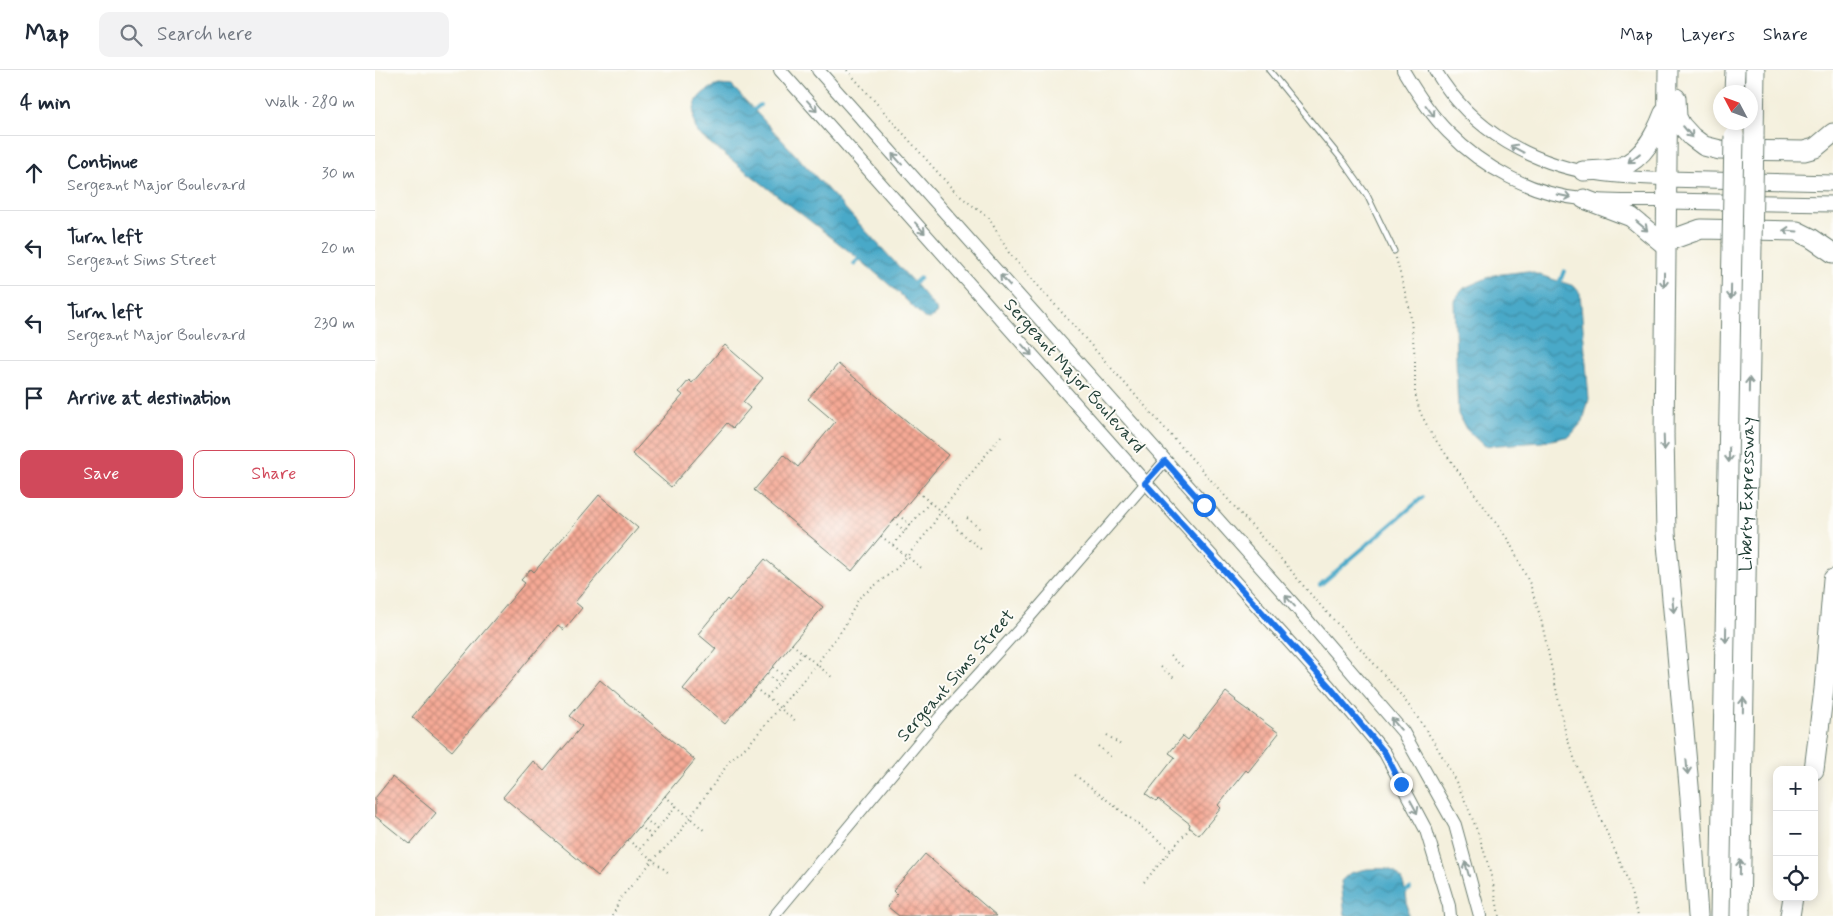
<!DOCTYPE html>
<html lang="en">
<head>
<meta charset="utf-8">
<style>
  body { margin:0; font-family:Mynerve,sans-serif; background:#f2f2f3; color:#1f2937 }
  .controls { position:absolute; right:15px; bottom:15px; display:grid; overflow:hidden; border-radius:10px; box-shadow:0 2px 12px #0003 }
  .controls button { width:45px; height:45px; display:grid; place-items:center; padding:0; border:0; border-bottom:1px solid #e0e1e3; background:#fff; color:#1f2937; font:25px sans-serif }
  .compass { position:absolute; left:1338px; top:15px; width:45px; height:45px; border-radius:50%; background:#fff; box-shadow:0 2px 12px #0003; rotate:311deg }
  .stop { position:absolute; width:15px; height:15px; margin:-11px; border:4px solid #1a73e8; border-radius:50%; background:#fff }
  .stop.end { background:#1a73e8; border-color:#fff; box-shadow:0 1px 5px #0008 }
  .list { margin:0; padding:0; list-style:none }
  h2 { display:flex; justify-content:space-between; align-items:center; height:65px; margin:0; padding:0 20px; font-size:21px }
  h2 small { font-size:16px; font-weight:400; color:#747a83 }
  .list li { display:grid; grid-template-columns:32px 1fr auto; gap:15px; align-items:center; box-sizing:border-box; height:75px; padding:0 20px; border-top:1px solid #e0e1e3 }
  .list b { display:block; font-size:19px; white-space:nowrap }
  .list p { margin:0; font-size:16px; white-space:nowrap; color:#747a83 }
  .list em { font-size:16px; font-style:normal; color:#747a83 }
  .actions { display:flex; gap:10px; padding:15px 20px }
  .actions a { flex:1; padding:11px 0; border:1px solid #d1495b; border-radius:10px; text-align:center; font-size:18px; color:#d1495b }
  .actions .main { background:#d1495b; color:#fff }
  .icon { flex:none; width:28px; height:28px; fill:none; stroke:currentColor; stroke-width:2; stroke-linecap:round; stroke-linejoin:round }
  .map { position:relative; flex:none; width:1458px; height:846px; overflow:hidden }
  header { display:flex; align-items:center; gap:30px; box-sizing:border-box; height:70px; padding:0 25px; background:#fff; border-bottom:1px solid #e0e1e3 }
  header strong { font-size:24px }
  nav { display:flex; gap:28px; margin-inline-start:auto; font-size:18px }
  .search { width:350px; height:45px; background:#f2f2f3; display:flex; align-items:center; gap:12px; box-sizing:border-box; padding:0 18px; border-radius:10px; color:#747a83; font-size:19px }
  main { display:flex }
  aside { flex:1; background:#fff }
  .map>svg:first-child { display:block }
  .water { fill:url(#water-waves); stroke:#34737e }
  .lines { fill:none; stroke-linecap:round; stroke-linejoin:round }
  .stream { stroke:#49a9c8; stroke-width:4 }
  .building { fill:url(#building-cross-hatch) }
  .service-casing { stroke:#6a7c6f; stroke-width:7 }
  .minor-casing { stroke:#6a7c6f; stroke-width:12 }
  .tertiary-casing { stroke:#6a7c6f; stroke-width:14 }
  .secondary-casing { stroke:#6a7c6f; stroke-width:17 }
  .motorway-casing { stroke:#6a7c6f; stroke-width:21 }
  .path { stroke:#6a7c6f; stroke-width:2; stroke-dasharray:1 4; stroke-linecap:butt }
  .service { stroke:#fff; stroke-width:5 }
  .minor { stroke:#fff; stroke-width:10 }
  .tertiary { stroke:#fff; stroke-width:12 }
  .secondary { stroke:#fff; stroke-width:15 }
  .motorway { stroke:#fff; stroke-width:19 }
  .motorway-bridge-casing { stroke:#6a7c6f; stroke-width:21; stroke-linecap:butt }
  .motorway-bridge { stroke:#fff; stroke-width:19 }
  .oneway { stroke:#8f9e9a }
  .route { stroke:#1a73e8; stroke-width:6 }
  .labels { text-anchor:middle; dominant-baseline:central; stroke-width:4; stroke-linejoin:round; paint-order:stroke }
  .street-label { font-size:18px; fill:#1f3d34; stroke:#fdfcf7 }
</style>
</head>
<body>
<header>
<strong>Map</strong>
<div class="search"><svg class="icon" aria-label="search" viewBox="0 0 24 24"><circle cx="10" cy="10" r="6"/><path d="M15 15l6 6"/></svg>Search here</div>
<nav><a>Map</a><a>Layers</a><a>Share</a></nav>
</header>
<main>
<aside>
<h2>4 min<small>Walk · 280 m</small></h2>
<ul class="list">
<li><svg class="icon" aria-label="ahead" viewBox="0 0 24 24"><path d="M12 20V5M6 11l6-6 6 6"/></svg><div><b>Continue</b><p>Sergeant Major Boulevard</p></div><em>30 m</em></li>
<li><svg class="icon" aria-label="left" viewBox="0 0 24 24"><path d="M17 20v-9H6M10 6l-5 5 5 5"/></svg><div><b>Turn left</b><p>Sergeant Sims Street</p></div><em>20 m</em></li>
<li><svg class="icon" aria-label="left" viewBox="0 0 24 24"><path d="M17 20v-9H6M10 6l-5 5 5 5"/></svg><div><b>Turn left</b><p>Sergeant Major Boulevard</p></div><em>230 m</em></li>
<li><svg class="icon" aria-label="arrive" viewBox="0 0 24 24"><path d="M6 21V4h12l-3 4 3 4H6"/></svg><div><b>Arrive at destination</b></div></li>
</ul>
<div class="actions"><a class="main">Save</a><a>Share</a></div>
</aside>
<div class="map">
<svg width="1458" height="846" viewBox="0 0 1458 846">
  <defs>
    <pattern id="water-waves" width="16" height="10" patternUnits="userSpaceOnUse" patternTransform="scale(1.25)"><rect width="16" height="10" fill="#49a9c8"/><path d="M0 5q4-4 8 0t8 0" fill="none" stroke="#3c8ba3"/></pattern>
    <pattern id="building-cross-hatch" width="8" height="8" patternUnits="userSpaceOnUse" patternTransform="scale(1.25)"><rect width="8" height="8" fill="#f6a995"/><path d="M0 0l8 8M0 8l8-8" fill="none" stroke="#c78b7a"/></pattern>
  </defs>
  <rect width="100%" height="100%" fill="#fdfcf7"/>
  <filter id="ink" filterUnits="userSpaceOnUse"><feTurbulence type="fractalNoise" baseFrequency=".02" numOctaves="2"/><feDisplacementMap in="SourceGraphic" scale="10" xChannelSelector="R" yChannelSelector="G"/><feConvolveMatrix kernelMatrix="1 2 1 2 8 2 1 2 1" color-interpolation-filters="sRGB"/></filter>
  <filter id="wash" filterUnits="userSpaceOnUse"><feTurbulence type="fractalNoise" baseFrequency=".0096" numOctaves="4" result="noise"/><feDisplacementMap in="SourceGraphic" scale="20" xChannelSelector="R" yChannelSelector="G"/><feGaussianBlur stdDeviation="1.12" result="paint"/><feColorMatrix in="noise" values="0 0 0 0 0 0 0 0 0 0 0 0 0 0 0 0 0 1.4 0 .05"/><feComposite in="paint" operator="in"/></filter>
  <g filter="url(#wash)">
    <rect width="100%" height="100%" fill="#f4f0dd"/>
    <!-- water -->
    <path class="water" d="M 344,15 L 357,16 L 539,213 L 561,239 L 562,243 L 555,249 L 549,248 L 524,223 L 484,189 L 322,63 C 314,39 319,23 344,15 Z
      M 1152,201 L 1199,216 L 1205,223 L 1214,329 L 1208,351 L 1195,366 L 1167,372 L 1109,376 L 1091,359 L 1083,344 L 1079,230 L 1089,218 L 1119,205 Z
      M 992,799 C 998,799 1006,798 1012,799 C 1032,803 1032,830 1033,846 L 970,846 L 966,811 L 975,803 Z"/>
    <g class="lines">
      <!-- stream -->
      <path class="stream" d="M 379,40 L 385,35
        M 479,194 L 484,189
        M 1185,211 L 1189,201
        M 539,213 L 545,208
        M 945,515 L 1048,427
        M 1031,821 L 1035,819"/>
    </g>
    <g id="blocks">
      <!-- building -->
      <path class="building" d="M 350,275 L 388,308 L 368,332 L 375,338 L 358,358 L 352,353 L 296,417 L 257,384 L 308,325 L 304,322 L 314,310 L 317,313 Z
        M 463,294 L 573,385 L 477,501 L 379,420 L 409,385 L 423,397 L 460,352 L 433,329 Z
        M 224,425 L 263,458 L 200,532 L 207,538 L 189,560 L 183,555 L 77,681 L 37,647 L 150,513 L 146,510 L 156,499 L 159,502 Z
        M 390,489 L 448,537 L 350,654 L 308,619 L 341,579 L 323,564 L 352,529 L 354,531 Z
        M 225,610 L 320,690 L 223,806 L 128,727 L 158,691 L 169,701 L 207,656 L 195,646 Z
        M 851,622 L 861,630 L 860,631 L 904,663 L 873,702 L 871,700 L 843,735 L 846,738 L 824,765 L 814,757 L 815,754 L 783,729 L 781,731 L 771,724 L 800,687 L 794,683 L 808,666 L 813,670 Z
        M 17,707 L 61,743 L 35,774 L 0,746 L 0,728 Z
        M 550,784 L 622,846 L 524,846 L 513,837 L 522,825 L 518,821 Z"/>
    </g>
  </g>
  <g filter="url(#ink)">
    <use href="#blocks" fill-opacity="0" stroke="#6a7c6f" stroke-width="1"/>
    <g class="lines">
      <defs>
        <path id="service" d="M 894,0 L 968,91 L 992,125 L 1019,181"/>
        <path id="minor" d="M 399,846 L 567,644 L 655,547 L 790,391"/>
        <path id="tertiary" d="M 405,0 L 762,403 L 954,616 L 1010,683 L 1051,760 L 1074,836 L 1075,846
          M 443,0 L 921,537 L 1028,662 L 1080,755 L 1105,846
          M 1028,0 C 1041,22 1055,44 1073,62 C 1108,98 1157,124 1207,129 C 1235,132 1264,131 1292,131
          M 1060,0 C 1097,62 1159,96 1229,105 C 1250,108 1270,108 1291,109"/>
        <path id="secondary" d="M 1291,109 L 1458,113
          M 1292,131 L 1458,134"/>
        <g id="motorway">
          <path d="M 1293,0 L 1289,365 L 1291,463 L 1315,727 L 1323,846"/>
          <path d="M 1359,22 L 1360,0"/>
          <path d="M 1301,28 L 1302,47 L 1306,55 L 1317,67 L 1329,76 L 1345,80 L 1429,81 L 1440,78 L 1458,63"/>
          <path d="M 1379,67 L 1380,0"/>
          <path d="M 1208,101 C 1220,100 1235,101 1246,97 C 1269,88 1281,64 1289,43"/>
          <path d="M 1209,129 L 1256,147 L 1290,175"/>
          <path d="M 1290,172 L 1326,159 L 1422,161 L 1436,168 L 1458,183"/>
          <path d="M 1439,700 L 1449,619 L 1458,509"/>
          <path d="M 1345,846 L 1357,174"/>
          <path id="s1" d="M 1365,846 L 1377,174"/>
          <path d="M 1415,846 L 1418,827"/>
        </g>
      </defs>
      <!-- service casing -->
      <use href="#service" class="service-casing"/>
      <!-- minor casing -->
      <use href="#minor" class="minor-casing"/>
      <!-- tertiary casing -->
      <use href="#tertiary" class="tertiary-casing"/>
      <!-- secondary casing -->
      <use href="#secondary" class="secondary-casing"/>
      <!-- motorway casing -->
      <use href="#motorway" class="motorway-casing"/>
      <!-- path -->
      <path class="path" d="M 472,0 L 581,123 L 614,148 L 634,183 L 914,498 C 945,538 982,573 1015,612 C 1071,678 1111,760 1124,846
        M 1021,188 L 1035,241 L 1040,288 L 1040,323 L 1045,342 L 1057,365 L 1134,471 L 1155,514 L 1166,549 L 1191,665 L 1202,696 L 1250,803 L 1263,846
        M 543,422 L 584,457
        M 523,445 L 536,455
        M 592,448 L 605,459
        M 518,451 L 530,461
        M 582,459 L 608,481
        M 506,466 L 549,500
        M 518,475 L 555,432
        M 417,574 L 458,608
        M 795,586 L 808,597
        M 398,597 L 409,606
        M 786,597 L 799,608
        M 392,604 L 403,613
        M 380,618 L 422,652
        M 392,627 L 428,584
        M 732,665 L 746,675
        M 723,676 L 736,687
        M 700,705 L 796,780
        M 290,726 L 331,762
        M 270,749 L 282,759
        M 265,756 L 276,765
        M 253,770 L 295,804
        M 265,779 L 301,736
        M 769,812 L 815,758
        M 238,846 L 244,830 L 278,790 L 302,766 L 355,691 L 374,674 L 441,595 L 469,557 L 484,528 L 522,498 L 555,459 L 566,441 L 626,366"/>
      <!-- service -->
      <use href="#service" class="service"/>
      <!-- minor -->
      <use href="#minor" class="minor"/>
      <!-- tertiary -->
      <use href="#tertiary" class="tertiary"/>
      <!-- secondary -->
      <use href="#secondary" class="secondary"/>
      <!-- motorway -->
      <use href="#motorway" class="motorway"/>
      <defs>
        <path id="motorway-bridge" d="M 1357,174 L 1359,66
          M 1377,174 L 1379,67"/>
      </defs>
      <!-- motorway-bridge casing -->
      <use href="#motorway-bridge" class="motorway-bridge-casing"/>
      <!-- motorway-bridge -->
      <use href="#motorway-bridge" class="motorway-bridge"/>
    </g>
    <!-- one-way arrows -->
    <defs><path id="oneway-shaft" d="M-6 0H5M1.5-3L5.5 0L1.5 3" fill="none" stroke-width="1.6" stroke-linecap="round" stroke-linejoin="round" transform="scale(1.25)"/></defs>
    <g class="oneway">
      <use href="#oneway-shaft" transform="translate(437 36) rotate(48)"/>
      <use href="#oneway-shaft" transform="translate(1055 41) rotate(53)"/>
      <use href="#oneway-shaft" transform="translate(1313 62) rotate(50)"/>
      <use href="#oneway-shaft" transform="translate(1142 79) rotate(-152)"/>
      <use href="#oneway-shaft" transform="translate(1259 88) rotate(142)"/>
      <use href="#oneway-shaft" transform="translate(522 89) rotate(-132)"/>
      <use href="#oneway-shaft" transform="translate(1189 126) rotate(11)"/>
      <use href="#oneway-shaft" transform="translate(1267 156) rotate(40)"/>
      <use href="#oneway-shaft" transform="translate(545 158) rotate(48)"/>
      <use href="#oneway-shaft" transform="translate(1415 161) rotate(-176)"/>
      <use href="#oneway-shaft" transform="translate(630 210) rotate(-132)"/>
      <use href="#oneway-shaft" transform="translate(1289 210) rotate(90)"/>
      <use href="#oneway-shaft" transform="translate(1356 222) rotate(91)"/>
      <use href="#oneway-shaft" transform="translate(652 280) rotate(48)"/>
      <use href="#oneway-shaft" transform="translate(1374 315) rotate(-89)"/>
      <use href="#oneway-shaft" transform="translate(1289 373) rotate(88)"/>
      <use href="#oneway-shaft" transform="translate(1354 385) rotate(91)"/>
      <use href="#oneway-shaft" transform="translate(915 531) rotate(-132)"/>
      <use href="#oneway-shaft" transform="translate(1298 535) rotate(85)"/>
      <use href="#oneway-shaft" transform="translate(1351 565) rotate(91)"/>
      <use href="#oneway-shaft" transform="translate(1368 635) rotate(-89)"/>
      <use href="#oneway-shaft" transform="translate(1021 654) rotate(-130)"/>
      <use href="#oneway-shaft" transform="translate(1312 697) rotate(85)"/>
      <use href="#oneway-shaft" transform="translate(1039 737) rotate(62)"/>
      <use href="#oneway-shaft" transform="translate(1365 797) rotate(-89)"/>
      <use href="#oneway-shaft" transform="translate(1092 799) rotate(-106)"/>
    </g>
  </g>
  <g class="lines" filter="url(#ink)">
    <!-- route -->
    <path class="route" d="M 829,435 L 790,391 L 770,413 L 954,616 L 1010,683 L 1026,714"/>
  </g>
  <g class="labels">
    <!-- street labels -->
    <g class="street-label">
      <text transform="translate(699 306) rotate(48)">Sergeant Major Boulevard</text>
      <text stroke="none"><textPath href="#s1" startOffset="422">Liberty Expressway</textPath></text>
      <text transform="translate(581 606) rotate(-49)">Sergeant Sims Street</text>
    </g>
  </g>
</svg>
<div class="controls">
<button>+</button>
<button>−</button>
<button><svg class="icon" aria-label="locate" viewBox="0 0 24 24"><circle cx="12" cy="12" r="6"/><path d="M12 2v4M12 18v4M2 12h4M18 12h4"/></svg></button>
</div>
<svg class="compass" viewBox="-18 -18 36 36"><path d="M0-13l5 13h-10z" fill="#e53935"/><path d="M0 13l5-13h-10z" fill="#747a83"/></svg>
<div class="stop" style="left:829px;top:435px"></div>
<div class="stop end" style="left:1026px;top:714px"></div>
</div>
</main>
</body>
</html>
